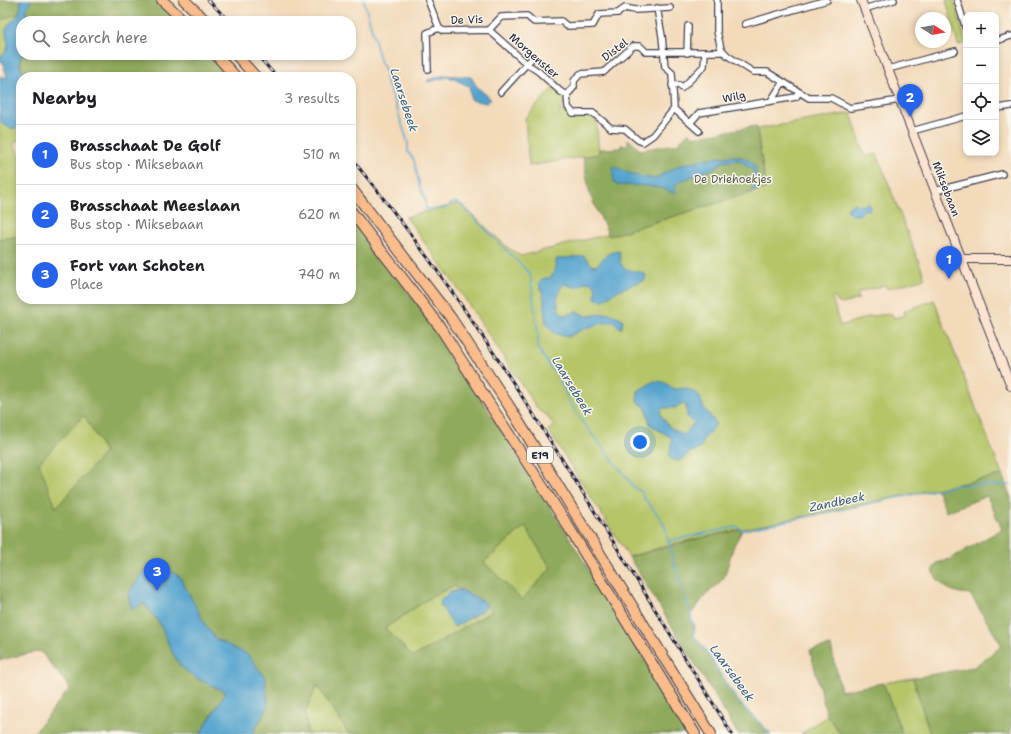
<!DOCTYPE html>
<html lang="en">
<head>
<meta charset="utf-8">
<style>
  body { margin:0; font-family:"Shantell Sans",sans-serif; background:#f2f2f2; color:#202124 }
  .controls { position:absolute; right:12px; top:12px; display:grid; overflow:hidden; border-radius:8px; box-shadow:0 2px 6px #0003 }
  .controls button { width:36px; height:36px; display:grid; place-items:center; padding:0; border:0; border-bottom:1px solid #e0e0e0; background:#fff; color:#202124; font:20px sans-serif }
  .compass { position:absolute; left:915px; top:12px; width:36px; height:36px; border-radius:50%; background:#fff; box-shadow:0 2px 6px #0003; rotate:101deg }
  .you { position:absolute; left:640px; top:442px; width:14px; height:14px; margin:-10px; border:3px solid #fff; border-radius:50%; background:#1a73e8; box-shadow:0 0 0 6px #1a73e833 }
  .badge { display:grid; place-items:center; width:26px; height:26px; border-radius:50%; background:#2563eb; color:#fff; font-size:13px; font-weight:700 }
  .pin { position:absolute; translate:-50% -33px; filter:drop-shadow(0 1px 2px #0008) }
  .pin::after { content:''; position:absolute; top:21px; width:14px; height:12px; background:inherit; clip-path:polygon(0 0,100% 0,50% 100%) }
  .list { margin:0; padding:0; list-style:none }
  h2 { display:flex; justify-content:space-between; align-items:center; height:52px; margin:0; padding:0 16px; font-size:17px }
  h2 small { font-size:13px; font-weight:400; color:#757577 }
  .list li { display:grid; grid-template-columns:26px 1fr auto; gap:12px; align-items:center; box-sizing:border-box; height:60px; padding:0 16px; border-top:1px solid #e0e0e0 }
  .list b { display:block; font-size:15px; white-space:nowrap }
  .list p { margin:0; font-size:13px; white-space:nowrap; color:#757577 }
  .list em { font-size:13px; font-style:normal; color:#757577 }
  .icon { flex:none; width:22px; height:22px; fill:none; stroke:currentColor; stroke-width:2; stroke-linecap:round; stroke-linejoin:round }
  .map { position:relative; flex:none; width:1011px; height:734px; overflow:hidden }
  .search { position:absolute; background:#fff; box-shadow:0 2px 6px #0003; left:16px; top:16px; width:340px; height:44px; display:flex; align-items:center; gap:10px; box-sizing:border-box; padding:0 14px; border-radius:16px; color:#757577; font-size:15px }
  .panel { position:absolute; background:#fff; box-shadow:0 2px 6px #0003; left:16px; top:72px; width:340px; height:232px; border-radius:16px }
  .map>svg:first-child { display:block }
  .green { fill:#b5c567; stroke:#6c7451 }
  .forest { fill:#90aa5c; stroke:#59664c; fill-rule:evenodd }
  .water { fill:#53a3cd; stroke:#3a6284; fill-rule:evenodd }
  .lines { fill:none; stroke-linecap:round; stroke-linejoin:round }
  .stream { stroke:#53a3cd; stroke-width:1.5 }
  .street-casing { stroke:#413e4e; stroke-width:8 }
  .secondary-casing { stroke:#413e4e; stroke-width:10 }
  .highway-casing { stroke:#413e4e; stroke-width:12 }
  .street { stroke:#fff; stroke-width:5.5 }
  .secondary { stroke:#fde4d0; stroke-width:8 }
  .highway { stroke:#f9bc8a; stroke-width:10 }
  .rail-casing { stroke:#22223b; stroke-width:3 }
  .rail { stroke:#fbf7ec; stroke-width:1.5; stroke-dasharray:4.5; stroke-linecap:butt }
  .labels { text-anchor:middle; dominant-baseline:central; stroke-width:3; stroke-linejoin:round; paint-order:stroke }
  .shield { fill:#fbf7ec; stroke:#636270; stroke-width:1 }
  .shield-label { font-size:10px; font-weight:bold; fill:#22223b }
  .street-label { font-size:11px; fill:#22223b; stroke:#fbf7ec }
  .park-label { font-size:11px; fill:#555b4a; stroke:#fbf7ec }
  .water-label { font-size:12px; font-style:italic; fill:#385c7d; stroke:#fbf7ec }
</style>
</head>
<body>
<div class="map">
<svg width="1011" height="734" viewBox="0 0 1011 734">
  <rect width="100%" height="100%" fill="#fbf7ec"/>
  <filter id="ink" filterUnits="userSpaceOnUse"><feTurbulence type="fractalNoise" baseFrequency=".025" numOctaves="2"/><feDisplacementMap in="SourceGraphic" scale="8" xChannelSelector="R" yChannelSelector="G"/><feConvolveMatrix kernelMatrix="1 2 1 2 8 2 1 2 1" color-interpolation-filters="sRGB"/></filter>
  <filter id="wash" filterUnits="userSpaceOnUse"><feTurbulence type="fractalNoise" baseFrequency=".012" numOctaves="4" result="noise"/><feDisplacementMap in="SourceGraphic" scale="16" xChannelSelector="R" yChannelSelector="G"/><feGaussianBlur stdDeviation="0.9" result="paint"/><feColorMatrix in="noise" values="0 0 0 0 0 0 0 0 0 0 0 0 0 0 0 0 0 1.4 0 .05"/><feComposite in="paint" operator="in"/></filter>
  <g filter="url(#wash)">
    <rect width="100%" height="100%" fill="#f3daba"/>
    <!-- green -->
    <path class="green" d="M 946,0 L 954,0 L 966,43 L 958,45 Z
      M 20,13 L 6,36 C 11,44 7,51 0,57 L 0,20 Z
      M 554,87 L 566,97 L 566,102 L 559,110 L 561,111 L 566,110 L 564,112 L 566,115 L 569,112 L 569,119 L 572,119 L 572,115 L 574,115 L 574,118 L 580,118 L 581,114 L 582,116 L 589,116 L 590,114 L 596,118 L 599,154 L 529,166 L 525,118 Z
      M 851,113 L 865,157 L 877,154 L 925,278 L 887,289 L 885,285 L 857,293 L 859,299 L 842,304 L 837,302 L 835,297 L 832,297 L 840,326 L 871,316 L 892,314 L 894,318 L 905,315 L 904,311 L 934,300 L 1002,475 L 672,544 L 629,557 L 548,430 L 554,426 L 547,415 L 539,411 L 461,293 L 406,217 L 460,203 L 508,248 L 521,256 L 608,234 L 609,236 L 766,188 L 757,129 Z
      M 0,121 C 6,127 13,131 21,126 L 21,138 L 13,144 L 21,157 L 21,236 L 0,239 Z
      M 85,414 L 105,452 L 56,508 L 38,463 Z
      M 525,526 L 551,568 L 522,600 L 484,562 Z
      M 453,586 L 461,590 L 451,592 L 441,599 L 454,627 L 485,609 L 486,603 L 492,611 L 413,657 L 385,628 L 428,599 Z
      M 913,678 L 930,734 L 902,734 L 883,683 Z
      M 317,685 L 349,734 L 308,734 L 305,713 Z
      M 827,716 L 841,734 L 801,734 Z"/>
    <!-- forest -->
    <path class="forest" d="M 0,0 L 21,0 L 20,13 L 0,20 Z
      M 31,0 L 155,0 L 177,21 L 27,21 L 26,11 Z
      M 22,55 L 210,55 L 230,77 L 36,77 L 35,74 L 31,71 L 26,72 L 21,70 L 20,59 Z
      M 756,126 L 766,188 L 609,236 L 590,195 L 583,157 L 599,154 L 599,149 L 621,148 L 621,145 L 628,145 L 628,139 L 640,150 L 677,144 L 689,132 L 694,137 Z
      M 351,218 L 437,330 L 564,529 L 690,734 L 349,734 L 317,685 L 305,713 L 308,734 L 252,734 L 268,706 L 248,655 L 216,639 L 206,626 L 143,572 L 128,594 L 132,610 L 144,603 L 160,624 L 172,652 L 198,679 L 226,692 L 200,734 L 33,734 L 70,688 L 40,651 L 0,660 L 0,239 L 21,236 L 21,299 L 351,299 ZM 84,415 L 105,452 L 56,508 L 39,463 ZM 525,526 L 551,568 L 522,600 L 484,562 ZM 453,586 L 479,599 L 492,611 L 413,657 L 385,628 L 428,599 Z
      M 1002,475 L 1011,498 L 1011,734 L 930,734 L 913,678 L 974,667 L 1002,646 L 970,594 C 952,593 941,587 932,571 L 937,563 L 950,559 L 1002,529 L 987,496 L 946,512 L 937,489 Z
      M 743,529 L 734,545 L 724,578 L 706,595 L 691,614 L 690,618 L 695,626 L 694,636 C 711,654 721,678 736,698 C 746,712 760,722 771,734 L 738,734 L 629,557 L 701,538 Z
      M 831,646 L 841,691 L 883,683 L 902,734 L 841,734 L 827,716 L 810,650 Z"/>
    <!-- water -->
    <path class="water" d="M 21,0 L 31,0 L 26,11 L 27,21 L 21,21 L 22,55 C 19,59 18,68 23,71 L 34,72 L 36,77 L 21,77 L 21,126 C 12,131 6,127 0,121 L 0,76 L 7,78 L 3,62 L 0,61 L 0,57 C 15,46 4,41 6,29 C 14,14 20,22 21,0 Z
      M 445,75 L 471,77 L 477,87 L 490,98 L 490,100 L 486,103 L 471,100 L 469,86 L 449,77 L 428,82 L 427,80 Z
      M 735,156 C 765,160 752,179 761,189 L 752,192 L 750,190 L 756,187 L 753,170 L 739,160 L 723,162 L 710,170 L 680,181 L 675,186 L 675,194 C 657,184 638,186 617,185 C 611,180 614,172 613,166 L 634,175 L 654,179 L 680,165 L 709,158 Z
      M 854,203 L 863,206 L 868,203 L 872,207 L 869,210 L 864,210 L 859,215 L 852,215 L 847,211 L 848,208 Z
      M 619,251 C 621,255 619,260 621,264 C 626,273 639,269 646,275 L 645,280 L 619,290 L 602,301 L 595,298 L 596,288 L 593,283 L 586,282 L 578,288 L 564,284 C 556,291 555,308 563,315 L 572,314 L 576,311 L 587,316 L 609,313 L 623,319 L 622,328 L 620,328 L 614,322 C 602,322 577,330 569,337 C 539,333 547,316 543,295 C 542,291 540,287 539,283 L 544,278 L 550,278 C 555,272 557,267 556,259 L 584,256 L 592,265 L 596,266 C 606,257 603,253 619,251 Z
      M 654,381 L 664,382 L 674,389 L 687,388 L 698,394 L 704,408 L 715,422 L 715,426 L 704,438 L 700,449 L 691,452 L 679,461 L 671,459 L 669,456 L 672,438 L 650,425 L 646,408 L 637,401 L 638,391 ZM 681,404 L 686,405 L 687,417 L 694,423 L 684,435 L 669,427 L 660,413 L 663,408 L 675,408 Z
      M 161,565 L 180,577 L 206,626 L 216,639 L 248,655 L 265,677 L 268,706 L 252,734 L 200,734 L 226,692 L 198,679 L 181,667 L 172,652 L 160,624 L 144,603 L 132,610 L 128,594 L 143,572 Z
      M 461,590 L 486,603 L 485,609 L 454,627 L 440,605 L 441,599 L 451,592 Z"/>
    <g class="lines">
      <!-- stream -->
      <path class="stream" d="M 364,0 L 380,60 L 385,70 L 386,80 L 395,103 L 408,143 L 408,152 L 414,160 L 420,188 L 425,199 L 426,209 L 444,209 L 454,202 L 460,204 L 530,274 L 538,335 L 538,348 L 551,369 L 557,374 L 568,400 L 584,424 L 635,488 L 642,492 L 644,498 L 659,516 L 665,527 L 673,561 L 691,614 C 690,622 696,624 694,636 C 711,654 721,678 735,698 C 746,712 760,721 770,734
        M 668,541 L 736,527 L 744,530 L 958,485 L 1011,485"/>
    </g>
  </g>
  <g filter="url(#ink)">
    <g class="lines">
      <defs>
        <path id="street" d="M 428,0 L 439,28
          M 717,0 L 717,31 L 721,49 L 728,56 L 753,72 L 767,72 L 809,98 L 831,98 L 850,108 L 900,100
          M 957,0 L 966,29
          M 657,8 L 662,36 L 665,67 L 672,73 L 674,109 L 699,131
          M 864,9 L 894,0
          M 745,24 L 827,0
          M 439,28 L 443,31 L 489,30 L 501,17 L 527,16 L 534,22 L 561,21 L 567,26 L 593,25 L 599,14 L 618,13 L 625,8 L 635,10 L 670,8
          M 489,30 L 527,64 L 539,72 L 561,92 L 567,95
          M 996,41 L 1011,36
          M 687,53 L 688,26
          M 428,69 L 427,33 L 439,28
          M 888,69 L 955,51
          M 672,85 L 679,85 L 682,88 L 704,66 L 705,53
          M 501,92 L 533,57
          M 771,101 L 783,82
          M 998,108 L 1011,106
          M 674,109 L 653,135 L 643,142 L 638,140 L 625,129 L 611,128 L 593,113 L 573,113 L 568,107 L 567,95 L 574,87 L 574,81 L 580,74 L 604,72 C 614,62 623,56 633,46 L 640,46 L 646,52 L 723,52
          M 690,123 L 699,113 L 796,97 L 799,92
          M 912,131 L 966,116
          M 935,191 L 1002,174"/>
        <path id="secondary" d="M 861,0 L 1011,386
          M 962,259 L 1011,259"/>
        <path id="highway" d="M 162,0 L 184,21
          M 184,0 L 206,21
          M 216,55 L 236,77
          M 236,55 L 256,77
          M 351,188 L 451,318 L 509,406 L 711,734
          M 351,211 L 440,327 L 568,526 L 695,734"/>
      </defs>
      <!-- street casing -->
      <use href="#street" class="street-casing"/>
      <!-- secondary casing -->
      <use href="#secondary" class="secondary-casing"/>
      <!-- highway casing -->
      <use href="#highway" class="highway-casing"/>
      <!-- street -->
      <use href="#street" class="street"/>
      <!-- secondary -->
      <use href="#secondary" class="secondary"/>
      <!-- highway -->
      <use href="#highway" class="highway"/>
      <defs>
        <path id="rail" d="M 208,0 L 229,21
          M 257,55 L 277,77
          M 351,158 C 440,266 514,382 588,501 C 636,578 684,656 732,734"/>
      </defs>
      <!-- rail casing -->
      <use href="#rail" class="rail-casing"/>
      <!-- rail -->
      <use href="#rail" class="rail"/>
    </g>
  </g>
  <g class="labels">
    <!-- shield labels -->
    <rect class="shield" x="527" y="447" width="26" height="16" rx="3"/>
    <g class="shield-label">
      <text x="540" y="455">E19</text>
    </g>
    <!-- street labels -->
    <g class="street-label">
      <text transform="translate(467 20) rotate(-2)">De Vis</text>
      <text transform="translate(615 50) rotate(-38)">Distel</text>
      <text transform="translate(534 56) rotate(41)">Morgenster</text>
      <text transform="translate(734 97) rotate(-11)">Wilg</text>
      <text transform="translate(946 189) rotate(69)">Miksebaan</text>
    </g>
    <!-- park labels -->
    <g class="park-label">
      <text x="733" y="179">De Driehoekjes</text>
    </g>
    <!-- water labels -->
    <g class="water-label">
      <text transform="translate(404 100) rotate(72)">Laarsebeek</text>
      <text transform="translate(572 386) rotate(59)">Laarsebeek</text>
      <text transform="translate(837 502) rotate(-12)">Zandbeek</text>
      <text transform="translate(732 673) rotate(54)">Laarsebeek</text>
    </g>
  </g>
</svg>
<div class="controls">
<button>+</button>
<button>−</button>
<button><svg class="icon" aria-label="locate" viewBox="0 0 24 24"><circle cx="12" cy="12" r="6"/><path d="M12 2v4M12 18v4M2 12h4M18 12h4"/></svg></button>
<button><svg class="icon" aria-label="layers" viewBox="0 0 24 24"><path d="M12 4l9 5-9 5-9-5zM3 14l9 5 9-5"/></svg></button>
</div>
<svg class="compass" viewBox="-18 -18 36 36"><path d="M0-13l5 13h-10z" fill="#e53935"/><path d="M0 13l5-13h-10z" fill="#757577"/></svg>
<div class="you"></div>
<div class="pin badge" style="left:949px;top:279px">1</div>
<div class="pin badge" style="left:910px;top:117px">2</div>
<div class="pin badge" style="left:157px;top:591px">3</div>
<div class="search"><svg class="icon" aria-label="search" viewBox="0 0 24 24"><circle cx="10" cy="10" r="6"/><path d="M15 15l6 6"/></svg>Search here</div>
<section class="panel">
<h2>Nearby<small>3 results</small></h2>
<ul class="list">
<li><span class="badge">1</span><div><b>Brasschaat De Golf</b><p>Bus stop · Miksebaan</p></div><em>510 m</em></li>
<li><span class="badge">2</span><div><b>Brasschaat Meeslaan</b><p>Bus stop · Miksebaan</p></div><em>620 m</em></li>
<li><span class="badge">3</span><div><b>Fort van Schoten</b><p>Place</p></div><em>740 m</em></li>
</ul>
</section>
</div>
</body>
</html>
